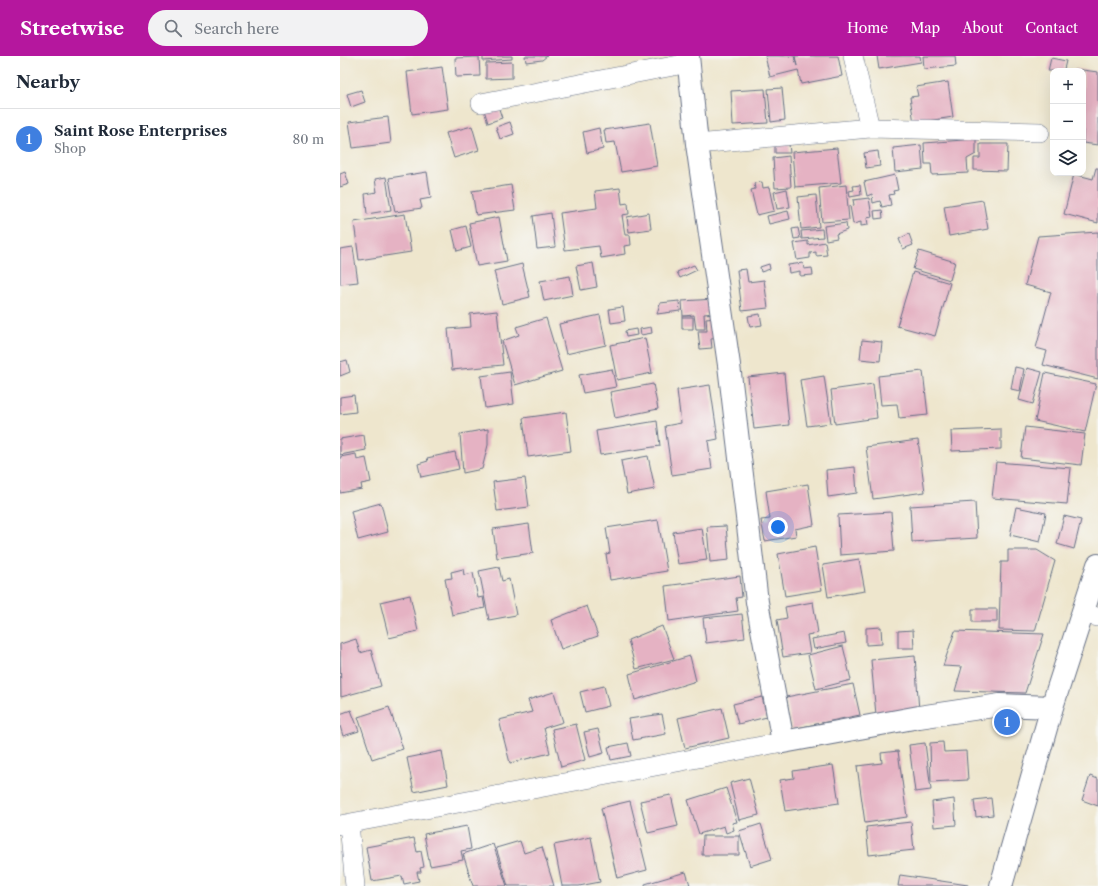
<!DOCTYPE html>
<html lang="en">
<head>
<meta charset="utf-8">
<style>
  body { margin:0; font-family:"Libre Caslon Text",serif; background:#f2f2f3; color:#1f2937 }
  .controls { position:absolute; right:12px; top:12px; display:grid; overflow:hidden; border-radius:8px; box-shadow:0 4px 16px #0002 }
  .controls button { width:36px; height:36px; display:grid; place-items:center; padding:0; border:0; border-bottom:1px solid #e0e1e3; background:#fff; color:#1f2937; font:20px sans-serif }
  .you { position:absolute; left:438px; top:471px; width:14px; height:14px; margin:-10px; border:3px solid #fff; border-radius:50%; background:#1a73e8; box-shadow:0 0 0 6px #1a73e833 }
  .badge { display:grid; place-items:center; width:26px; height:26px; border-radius:50%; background:#b5179e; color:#fff; font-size:13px; font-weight:700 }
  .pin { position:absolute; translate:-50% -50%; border:2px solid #fff; box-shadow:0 1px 4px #0006 }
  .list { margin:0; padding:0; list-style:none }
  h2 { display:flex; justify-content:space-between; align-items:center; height:52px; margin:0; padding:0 16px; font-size:17px }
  h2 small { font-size:13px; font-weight:400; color:#747a83 }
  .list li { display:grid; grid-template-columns:26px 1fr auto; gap:12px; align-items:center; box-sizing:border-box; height:60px; padding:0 16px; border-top:1px solid #e0e1e3 }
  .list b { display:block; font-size:15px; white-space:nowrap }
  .list p { margin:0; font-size:13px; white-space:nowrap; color:#747a83 }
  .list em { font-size:13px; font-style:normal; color:#747a83 }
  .icon { flex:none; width:22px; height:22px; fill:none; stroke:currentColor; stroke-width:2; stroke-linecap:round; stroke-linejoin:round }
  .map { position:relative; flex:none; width:758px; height:830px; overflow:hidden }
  header { display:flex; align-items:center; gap:24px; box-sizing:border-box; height:56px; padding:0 20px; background:#b5179e; color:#fff }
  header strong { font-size:19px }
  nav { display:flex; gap:22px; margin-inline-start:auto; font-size:14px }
  .search { width:280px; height:36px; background:#f2f2f3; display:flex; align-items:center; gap:10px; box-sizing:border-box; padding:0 14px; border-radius:22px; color:#747a83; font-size:15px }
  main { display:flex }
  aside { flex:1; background:#fff }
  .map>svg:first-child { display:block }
  .building { fill:#e5b2c3 }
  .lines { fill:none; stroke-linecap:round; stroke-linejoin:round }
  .street-casing { stroke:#656f85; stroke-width:20 }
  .secondary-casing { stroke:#656f85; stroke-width:24 }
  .street { stroke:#fff; stroke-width:19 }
  .secondary { stroke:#fff; stroke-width:22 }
</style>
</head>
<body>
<header>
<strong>Streetwise</strong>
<div class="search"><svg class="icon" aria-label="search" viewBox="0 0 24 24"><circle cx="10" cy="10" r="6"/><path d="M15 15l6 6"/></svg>Search here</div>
<nav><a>Home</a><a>Map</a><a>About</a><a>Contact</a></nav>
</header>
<main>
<aside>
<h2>Nearby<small></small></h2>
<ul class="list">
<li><span class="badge" style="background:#3f7fe0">1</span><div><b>Saint Rose Enterprises</b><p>Shop</p></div><em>80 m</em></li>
</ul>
</aside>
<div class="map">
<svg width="758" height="830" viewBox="0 0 758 830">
  <rect width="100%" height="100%" fill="#f6f6f2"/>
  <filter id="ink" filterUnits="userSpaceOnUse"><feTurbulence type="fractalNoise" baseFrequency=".025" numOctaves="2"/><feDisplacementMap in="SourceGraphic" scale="8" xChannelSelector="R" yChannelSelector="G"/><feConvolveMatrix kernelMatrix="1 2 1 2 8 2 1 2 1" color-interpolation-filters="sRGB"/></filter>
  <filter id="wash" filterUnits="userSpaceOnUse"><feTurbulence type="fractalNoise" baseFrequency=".012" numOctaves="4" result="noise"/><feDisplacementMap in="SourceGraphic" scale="16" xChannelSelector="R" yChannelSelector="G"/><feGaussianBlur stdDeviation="0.9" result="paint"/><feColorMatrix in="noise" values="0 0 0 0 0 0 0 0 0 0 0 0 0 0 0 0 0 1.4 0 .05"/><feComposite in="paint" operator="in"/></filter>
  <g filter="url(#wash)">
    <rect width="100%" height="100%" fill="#eee6cd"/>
    <g id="blocks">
      <!-- building -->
      <path class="building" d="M 143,0 L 172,0 L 172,3 L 143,5 Z
        M 185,0 L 207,0 L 202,4 L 186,6 Z
        M 425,0 L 454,0 L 457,10 L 455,0 L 498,0 L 502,20 L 461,28 L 458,14 L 430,21 Z
        M 537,0 L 580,0 L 581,6 L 539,13 Z
        M 583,0 L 615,0 L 616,10 L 584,13 Z
        M 139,1 L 140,20 L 116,21 L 115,2 Z
        M 711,2 L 726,5 L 724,13 L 729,15 L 708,15 Z
        M 172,6 L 172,22 L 146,23 L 146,7 Z
        M 102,11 L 108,53 L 72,58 L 67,16 Z
        M 735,13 L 758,16 L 758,89 L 743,87 L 743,15 L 735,15 Z
        M 608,26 L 613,61 L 574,67 L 570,41 L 578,40 L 576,31 Z
        M 442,32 L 445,64 L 431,66 L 428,33 Z
        M 425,33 L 428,67 L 393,69 L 391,35 Z
        M 21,34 L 25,46 L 11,51 L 7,38 Z
        M 158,50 L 162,62 L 148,67 L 144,54 Z
        M 48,61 L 51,87 L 13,92 L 9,66 Z
        M 170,66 L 174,78 L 160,83 L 156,71 Z
        M 310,67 L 317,110 L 281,116 L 275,86 L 266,87 L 264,74 Z
        M 132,70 L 139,94 L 114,102 L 106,77 Z
        M 259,72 L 263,93 L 247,97 L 243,76 Z
        M 636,83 L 636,98 L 627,103 L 628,117 L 592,119 L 591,108 L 585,108 L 584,87 Z
        M 435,88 L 449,88 L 450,97 L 435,97 Z
        M 640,88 L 668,88 L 667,115 L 634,114 L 634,102 L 640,102 Z
        M 581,89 L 583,113 L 555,116 L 553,92 Z
        M 497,92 L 501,127 L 455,131 L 452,96 Z
        M 538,95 L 540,110 L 526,112 L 524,97 Z
        M 449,100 L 451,131 L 435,132 L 433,102 Z
        M 756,112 L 758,112 L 758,167 L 724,158 L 734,118 L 753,123 Z
        M 5,116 L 9,128 L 0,131 L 0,118 Z
        M 87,116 L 91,142 L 80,144 L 82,152 L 55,156 L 49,122 Z
        M 555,119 L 558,134 L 553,135 L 554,138 L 549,139 L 551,149 L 542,151 L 540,145 L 533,147 L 532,138 L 527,140 L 524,126 Z
        M 46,121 L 51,154 L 27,158 L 25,138 L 37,136 L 35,123 Z
        M 422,126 L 423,132 L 429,131 L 434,155 L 417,159 L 411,134 L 415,133 L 414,127 Z
        M 171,129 L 175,154 L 136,159 L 132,135 Z
        M 506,129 L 509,164 L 482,166 L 479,132 Z
        M 520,129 L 521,139 L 510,141 L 509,135 L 514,134 L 513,130 Z
        M 280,132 L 282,148 L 288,147 L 289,158 L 282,159 L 285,179 L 290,179 L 291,189 L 284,190 L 285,198 L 261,202 L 259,190 L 225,194 L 220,157 L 257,152 L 255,135 Z
        M 447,133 L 450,151 L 437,153 L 434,136 Z
        M 476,139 L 479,171 L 461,173 L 458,141 Z
        M 529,142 L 532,161 L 527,162 L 528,169 L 521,170 L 521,166 L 513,168 L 510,150 L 514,149 L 513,144 Z
        M 643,144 L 648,173 L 609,180 L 604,150 Z
        M 542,154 L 543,162 L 535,163 L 534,155 Z
        M 448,155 L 450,163 L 429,168 L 427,160 Z
        M 211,157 L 215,191 L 197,193 L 193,160 Z
        M 309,157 L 311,173 L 289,176 L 287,161 Z
        M 65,158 L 71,196 L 19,204 L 14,166 Z
        M 159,161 L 167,205 L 137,210 L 129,167 Z
        M 506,167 L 507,174 L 496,178 L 497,182 L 486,184 L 484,170 Z
        M 126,170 L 131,191 L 117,195 L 112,174 Z
        M 458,172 L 460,182 L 454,183 L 452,173 Z
        M 482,173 L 483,181 L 462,183 L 461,175 Z
        M 758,176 L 758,323 L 703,309 L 707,295 L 696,292 L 711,236 L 685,229 L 698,180 Z
        M 569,178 L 573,189 L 563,193 L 559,183 Z
        M 468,185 L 468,189 L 485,186 L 487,199 L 476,200 L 476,196 L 470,197 L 470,202 L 457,204 L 454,187 Z
        M 13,191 L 18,226 L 0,228 L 0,193 Z
        M 579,195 L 615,206 L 610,224 L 573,213 Z
        M 253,207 L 257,231 L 241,234 L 236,210 Z
        M 463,207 L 464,213 L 472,212 L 473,219 L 460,220 L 460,215 L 449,217 L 448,209 Z
        M 182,208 L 190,241 L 162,248 L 154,215 Z
        M 429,208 L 430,213 L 421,216 L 420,211 Z
        M 354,209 L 357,214 L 340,222 L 337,216 Z
        M 406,213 L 408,226 L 424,224 L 428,252 L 402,255 L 397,214 Z
        M 573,216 L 610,227 L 595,280 L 557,270 Z
        M 230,220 L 233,239 L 204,245 L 200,225 Z
        M 375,243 L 375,257 L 364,258 L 365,273 L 356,273 L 354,259 L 343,260 L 342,245 Z
        M 339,245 L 340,255 L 317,258 L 320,247 Z
        M 283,251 L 285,265 L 271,267 L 269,253 Z
        M 157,255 L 163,309 L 112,314 L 108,273 L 131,271 L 130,258 Z
        M 420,258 L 422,269 L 410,271 L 408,260 Z
        M 260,259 L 266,289 L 226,298 L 219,268 Z
        M 342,261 L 353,261 L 353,273 L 342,273 Z
        M 376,261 L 378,282 L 371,283 L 372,292 L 360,293 L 358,275 L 367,275 L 366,262 Z
        M 206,262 L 222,315 L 175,329 L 162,285 L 179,279 L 176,271 Z
        M 311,271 L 312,277 L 301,279 L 300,273 Z
        M 296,273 L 297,279 L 286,281 L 285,275 Z
        M 305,282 L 312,317 L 277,324 L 270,289 Z
        M 522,284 L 542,286 L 540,305 L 520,303 Z
        M 7,304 L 10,316 L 0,320 L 0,306 Z
        M 675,311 L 684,313 L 680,335 L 671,333 Z
        M 687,312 L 702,316 L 693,348 L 679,344 Z
        M 272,313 L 276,331 L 243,337 L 239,319 Z
        M 583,315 L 588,359 L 559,362 L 557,348 L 541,349 L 538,320 Z
        M 170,316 L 174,348 L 145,352 L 141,320 Z
        M 444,317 L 449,369 L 414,373 L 408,321 Z
        M 705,317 L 756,328 L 745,376 L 695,365 Z
        M 484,320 L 491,367 L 467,370 L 460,324 Z
        M 313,328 L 318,353 L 275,362 L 270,336 Z
        M 533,328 L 537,362 L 495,368 L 491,334 Z
        M 370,329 L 378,383 L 368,385 L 372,413 L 332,419 L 325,370 L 341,367 L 337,334 Z
        M 14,339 L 16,356 L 0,358 L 0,341 Z
        M 226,356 L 231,395 L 188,401 L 183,362 Z
        M 317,365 L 320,390 L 260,399 L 256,375 Z
        M 685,371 L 745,378 L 741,409 L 681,402 Z
        M 148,373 L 148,389 L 142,413 L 123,417 L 120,378 Z
        M 661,373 L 661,393 L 612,395 L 611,375 Z
        M 24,379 L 26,394 L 0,399 L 0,383 Z
        M 578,384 L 585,436 L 533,443 L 526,391 Z
        M 115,396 L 119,413 L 81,421 L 78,408 L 88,405 L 87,402 Z
        M 16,398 L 17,404 L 26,402 L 31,426 L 21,428 L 22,433 L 0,437 L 0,401 Z
        M 308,400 L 315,433 L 287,438 L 281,405 Z
        M 656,406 L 731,412 L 727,448 L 652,442 Z
        M 515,411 L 517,437 L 488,441 L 486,414 Z
        M 185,422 L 189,451 L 157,455 L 153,426 Z
        M 468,428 L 474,469 L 455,473 L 456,480 L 425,485 L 421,464 L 430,463 L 426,435 Z
        M 635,446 L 637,482 L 572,486 L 570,450 Z
        M 41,447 L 48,476 L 18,484 L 11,455 Z
        M 676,451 L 706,457 L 700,486 L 670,479 Z
        M 551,456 L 554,495 L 500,499 L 498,459 Z
        M 724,460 L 741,464 L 734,493 L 717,488 Z
        M 318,464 L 327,515 L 270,524 L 266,498 L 270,497 L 266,472 Z
        M 189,468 L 193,497 L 157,502 L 153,473 Z
        M 386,470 L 389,504 L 370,506 L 367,471 Z
        M 362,472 L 367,504 L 338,508 L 333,476 Z
        M 475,491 L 482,534 L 445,540 L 438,498 Z
        M 668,494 L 697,494 L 715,505 L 695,575 L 659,574 L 661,506 L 668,506 Z
        M 519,503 L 525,535 L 488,541 L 483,509 Z
        M 159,511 L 162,525 L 169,523 L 176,559 L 149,564 L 139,515 Z
        M 123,513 L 124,519 L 133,517 L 138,542 L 143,541 L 145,552 L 112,559 L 105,523 L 112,522 L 111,516 Z
        M 400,520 L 402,541 L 396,542 L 398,555 L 329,565 L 325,530 Z
        M 70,539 L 78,575 L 49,582 L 40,546 Z
        M 473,546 L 478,577 L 467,579 L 470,597 L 443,601 L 437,564 L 447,562 L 445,551 Z
        M 247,550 L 258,580 L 221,593 L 211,564 Z
        M 632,553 L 657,553 L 657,566 L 632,566 Z
        M 402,558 L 405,582 L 366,587 L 363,562 Z
        M 322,570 L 334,603 L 296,613 L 288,584 Z
        M 541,571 L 542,588 L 526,589 L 526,572 Z
        M 573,574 L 574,592 L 558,592 L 558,575 Z
        M 615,575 L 704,578 L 685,637 L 615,635 L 622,611 L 603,610 Z
        M 504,577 L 506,587 L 474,593 L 472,583 Z
        M 16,583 L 20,597 L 31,594 L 41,630 L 1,641 L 0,588 Z
        M 503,590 L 511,624 L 476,633 L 468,599 Z
        M 350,600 L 356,625 L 295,644 L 289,618 Z
        M 575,600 L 579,655 L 536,659 L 531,604 Z
        M 513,628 L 520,659 L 452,673 L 446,641 Z
        M 264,630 L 269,650 L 245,656 L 240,636 Z
        M 214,636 L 223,666 L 204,672 L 210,697 L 170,707 L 159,664 L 192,656 L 188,644 Z
        M 422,641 L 427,661 L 398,668 L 393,648 Z
        M 49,651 L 63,693 L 32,703 L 18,661 Z
        M 382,652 L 389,682 L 345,692 L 338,662 Z
        M 11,654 L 19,675 L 3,680 L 0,670 L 0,658 Z
        M 322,658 L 326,678 L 293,684 L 289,663 Z
        M 236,668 L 245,704 L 221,711 L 212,673 Z
        M 258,673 L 264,697 L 250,701 L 244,676 Z
        M 603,686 L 604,696 L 626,695 L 628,724 L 591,726 L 590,687 Z
        M 288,687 L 291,700 L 271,704 L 268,691 Z
        M 585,687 L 591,734 L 575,736 L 569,689 Z
        M 102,695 L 108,729 L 74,736 L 67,702 Z
        M 558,695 L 567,761 L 525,767 L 517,710 L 542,707 L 541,697 Z
        M 493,709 L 499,747 L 445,755 L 440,724 L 454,722 L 453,715 Z
        M 750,720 L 758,723 L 758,750 L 742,744 Z
        M 409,722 L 419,759 L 399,764 L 390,727 Z
        M 386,732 L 397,766 L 392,767 L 394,774 L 386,777 L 384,770 L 359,778 L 348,744 Z
        M 331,739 L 338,770 L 308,777 L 300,745 Z
        M 651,742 L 653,759 L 636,761 L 634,744 Z
        M 614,743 L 616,769 L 594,771 L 592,746 Z
        M 290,745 L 307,814 L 277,822 L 261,752 Z
        M 571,766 L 574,794 L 529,799 L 526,771 Z
        M 421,768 L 432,803 L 410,810 L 399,775 Z
        M 127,770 L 131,793 L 121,795 L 123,804 L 90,810 L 84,778 Z
        M 363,780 L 399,780 L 399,799 L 362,799 Z
        M 251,781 L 260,826 L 239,830 L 222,830 L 214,789 Z
        M 74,782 L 77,796 L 81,795 L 84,811 L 80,812 L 81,816 L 77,816 L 79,825 L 64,828 L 62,820 L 32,825 L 26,791 Z
        M 180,785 L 184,797 L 202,791 L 214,830 L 168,830 L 156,792 Z
        M 153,788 L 167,830 L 133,830 L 123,798 Z
        M 346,816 L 350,829 L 305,830 L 305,828 Z
        M 560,819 L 628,829 L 628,830 L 558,830 Z"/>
    </g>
  </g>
  <g filter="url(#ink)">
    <use href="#blocks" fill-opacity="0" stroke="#656f85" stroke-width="1"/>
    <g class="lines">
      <defs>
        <path id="street" d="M 513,0 L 530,72
          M 141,47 L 349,7
          M 357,88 L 530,72 L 700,76
          M 743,558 L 758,561
          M 9,768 L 15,830
          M 0,769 L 443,686"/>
        <path id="secondary" d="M 348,0 L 357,88 L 389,309 L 417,546 L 443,686 L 579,661 L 660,649 L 712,651
          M 661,830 L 712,651 L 758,509"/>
      </defs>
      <!-- street casing -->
      <use href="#street" class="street-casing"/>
      <!-- secondary casing -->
      <use href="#secondary" class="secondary-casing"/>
      <!-- street -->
      <use href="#street" class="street"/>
      <!-- secondary -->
      <use href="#secondary" class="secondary"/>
    </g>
  </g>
</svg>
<div class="controls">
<button>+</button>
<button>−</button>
<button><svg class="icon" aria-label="layers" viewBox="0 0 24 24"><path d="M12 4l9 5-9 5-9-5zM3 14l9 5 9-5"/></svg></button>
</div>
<div class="you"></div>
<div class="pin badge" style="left:667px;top:666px;background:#3f7fe0">1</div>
</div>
</main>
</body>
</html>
